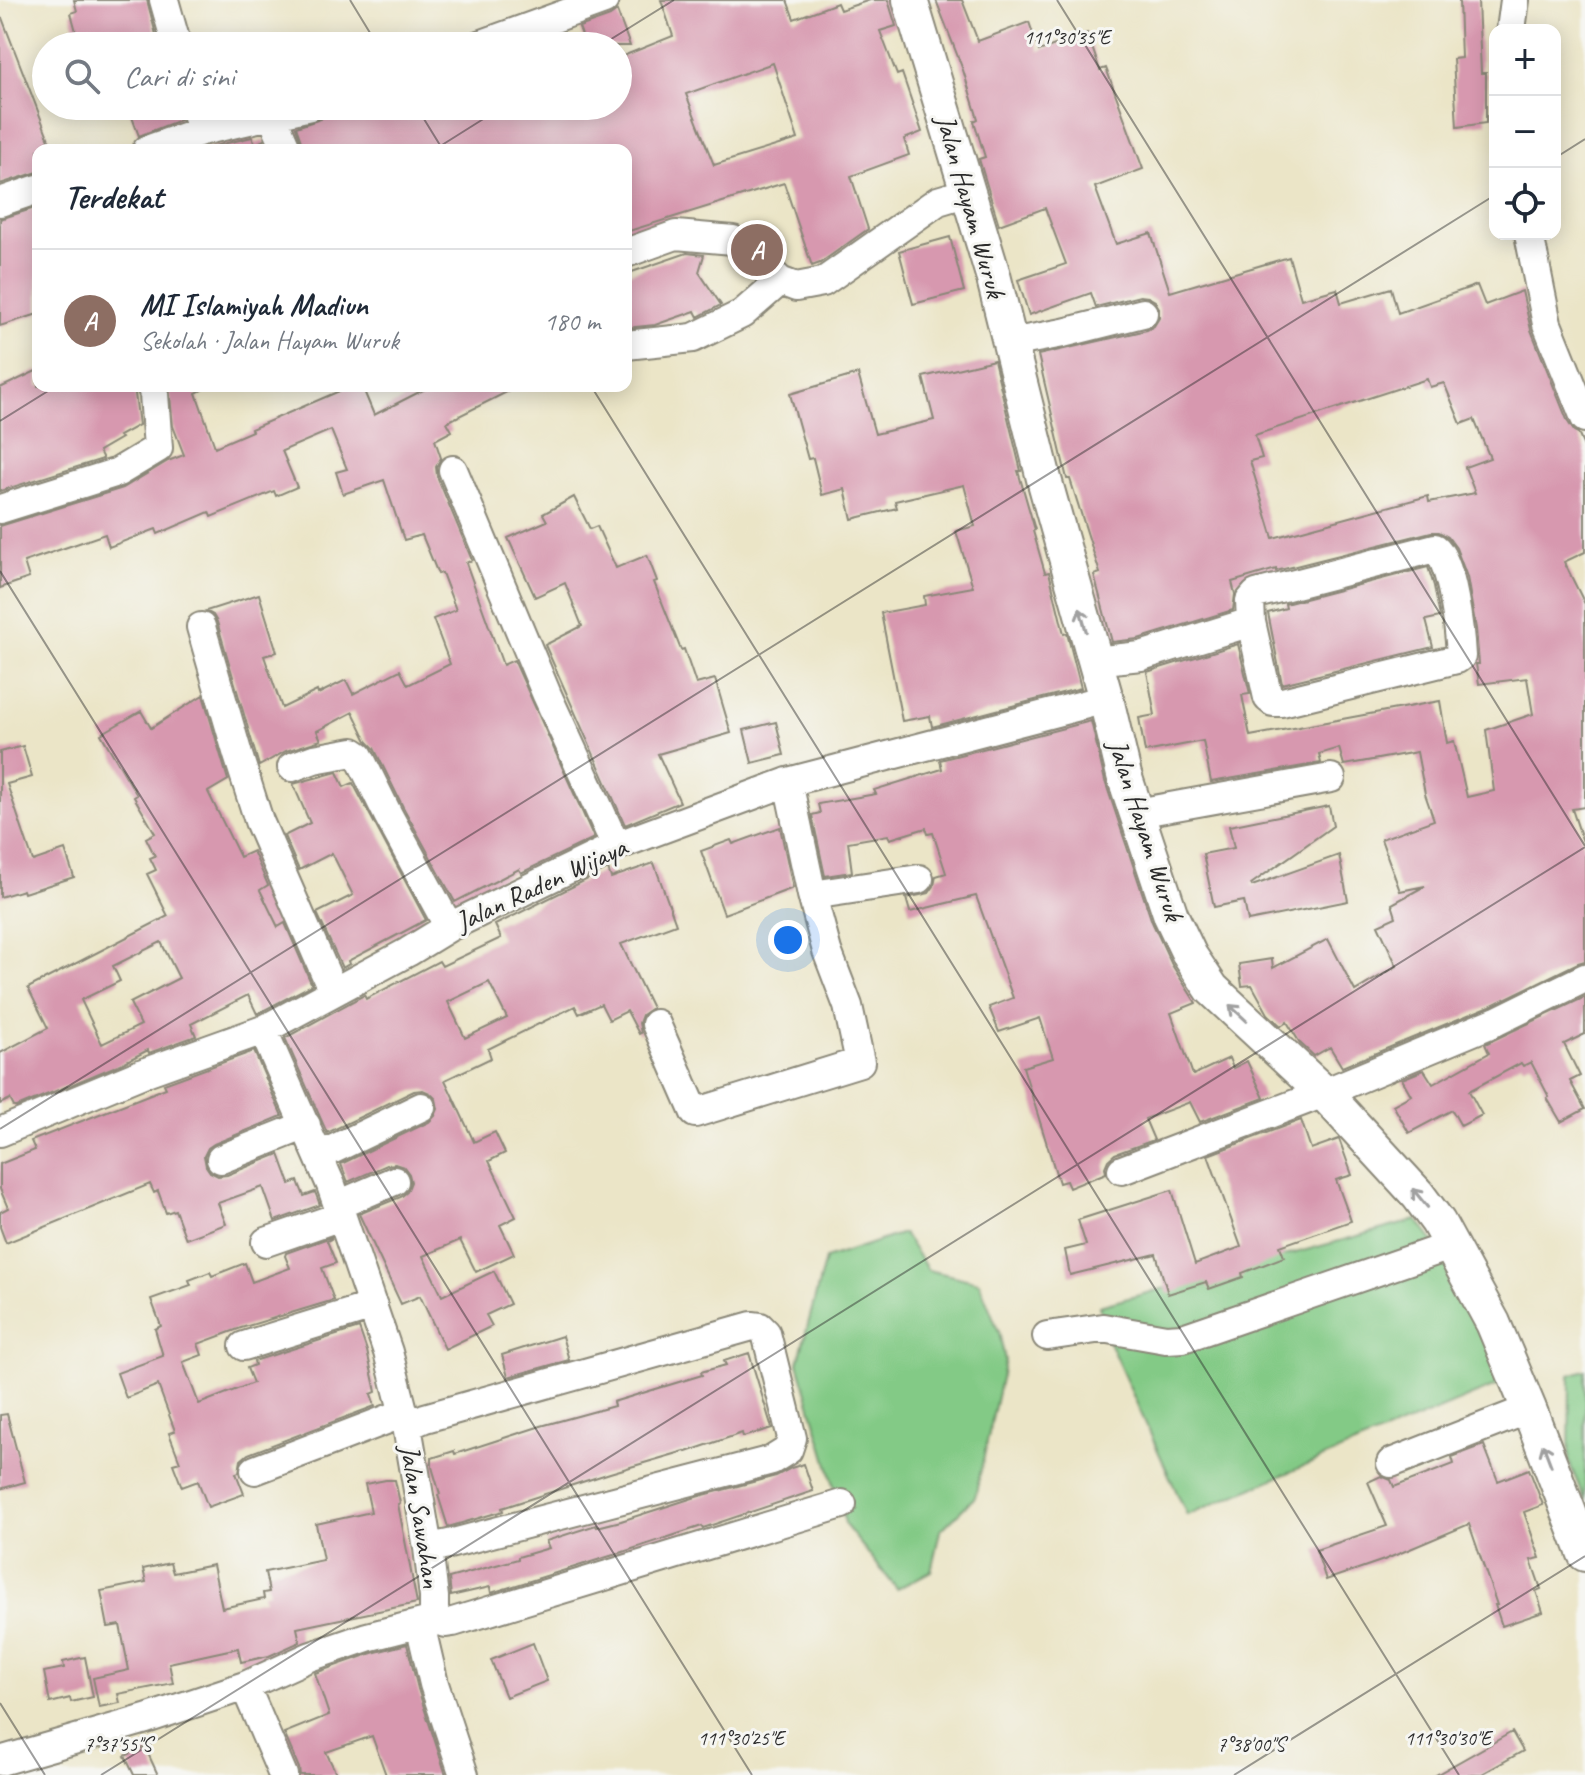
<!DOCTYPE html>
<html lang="id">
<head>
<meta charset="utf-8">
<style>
  body { margin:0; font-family:Caveat,sans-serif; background:#f2f2f3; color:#1f2937 }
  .controls { position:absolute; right:24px; top:24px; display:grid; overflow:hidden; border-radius:16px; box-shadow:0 4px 20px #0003 }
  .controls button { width:72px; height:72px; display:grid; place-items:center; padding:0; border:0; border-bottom:2px solid #e0e1e3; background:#fff; color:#1f2937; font:40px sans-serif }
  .you { position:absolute; left:788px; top:940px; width:28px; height:28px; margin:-20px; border:6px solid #fff; border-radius:50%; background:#1a73e8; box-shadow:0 0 0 12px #1a73e833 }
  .badge { display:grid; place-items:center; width:52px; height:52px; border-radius:50%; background:#111827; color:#fff; font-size:26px; font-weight:700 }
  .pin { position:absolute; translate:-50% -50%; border:4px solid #fff; box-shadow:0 2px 8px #0006 }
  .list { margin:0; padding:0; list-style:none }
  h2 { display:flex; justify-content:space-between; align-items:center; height:104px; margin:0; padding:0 32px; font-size:34px }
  h2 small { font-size:26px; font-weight:400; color:#747a83 }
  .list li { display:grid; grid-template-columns:52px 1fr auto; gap:24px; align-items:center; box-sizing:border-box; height:144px; padding:0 32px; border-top:2px solid #e0e1e3 }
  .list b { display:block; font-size:30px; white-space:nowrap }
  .list p { margin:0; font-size:26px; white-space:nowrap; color:#747a83 }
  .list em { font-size:26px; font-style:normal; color:#747a83 }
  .icon { flex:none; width:44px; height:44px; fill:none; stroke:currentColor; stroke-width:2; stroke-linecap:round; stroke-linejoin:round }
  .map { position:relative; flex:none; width:1585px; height:1775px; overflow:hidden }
  .search { position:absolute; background:#fff; box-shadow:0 4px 20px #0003; left:32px; top:32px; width:600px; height:88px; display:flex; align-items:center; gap:20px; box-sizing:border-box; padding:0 28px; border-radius:44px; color:#747a83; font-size:30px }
  .panel { position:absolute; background:#fff; box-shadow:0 4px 20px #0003; left:32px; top:144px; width:600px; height:248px; border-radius:16px }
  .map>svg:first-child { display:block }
  .green { fill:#83ca86; stroke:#577a58; stroke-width:2 }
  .building { fill:#d798af; fill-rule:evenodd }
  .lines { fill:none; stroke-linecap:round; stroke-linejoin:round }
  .minor-casing { stroke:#8b8879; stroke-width:32 }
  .major-casing { stroke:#8b8879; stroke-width:38 }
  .minor { stroke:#fff; stroke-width:28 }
  .major { stroke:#fff; stroke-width:34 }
  .oneway { stroke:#a0a0a0 }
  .ticks { fill:none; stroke:#2b2b2b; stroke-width:2; stroke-opacity:0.45 }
  .labels { text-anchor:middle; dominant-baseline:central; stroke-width:6; stroke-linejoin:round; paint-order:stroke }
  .street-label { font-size:28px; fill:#2b2b2b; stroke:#f6f6f2 }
  .ticks-label { font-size:20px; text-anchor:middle; fill:#2b2b2b; stroke:#f6f6f2; stroke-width:6; stroke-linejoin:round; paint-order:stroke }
</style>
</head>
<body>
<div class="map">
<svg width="1585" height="1775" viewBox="0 0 1585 1775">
  <rect width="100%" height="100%" fill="#f6f6f2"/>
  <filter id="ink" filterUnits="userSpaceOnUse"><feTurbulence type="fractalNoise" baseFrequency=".0125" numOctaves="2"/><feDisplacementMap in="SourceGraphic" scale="16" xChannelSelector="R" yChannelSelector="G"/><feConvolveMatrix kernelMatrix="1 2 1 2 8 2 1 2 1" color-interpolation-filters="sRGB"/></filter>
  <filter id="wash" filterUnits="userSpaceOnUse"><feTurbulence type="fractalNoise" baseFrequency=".006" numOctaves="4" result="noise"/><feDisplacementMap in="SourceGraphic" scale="32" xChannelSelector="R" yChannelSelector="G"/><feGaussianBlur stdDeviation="1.8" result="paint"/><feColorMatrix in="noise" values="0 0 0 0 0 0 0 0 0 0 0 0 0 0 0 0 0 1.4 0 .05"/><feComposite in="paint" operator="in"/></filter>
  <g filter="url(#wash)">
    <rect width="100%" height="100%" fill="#ebe5c7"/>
    <!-- green -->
    <path class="green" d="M 1417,1220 L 1458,1273 L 1503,1383 L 1187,1515 L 1108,1340 L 1099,1306 Z
      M 903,1233 L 928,1270 L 979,1282 L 999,1332 L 1005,1360 L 975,1497 L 940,1531 L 931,1571 L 897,1589 L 846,1526 L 798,1363 L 825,1259 Z
      M 1585,1370 L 1585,1501 L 1569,1462 L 1570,1375 Z"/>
    <g id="blocks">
      <!-- building -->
      <path class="building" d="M 74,0 L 147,0 L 159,46 L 80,46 L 71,13 L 77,11 Z
        M 661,0 L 787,0 L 794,19 L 837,3 L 840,10 L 870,0 L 888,0 L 896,26 L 880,31 L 897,75 L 902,73 L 922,132 L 904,139 L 909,155 L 851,176 L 868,229 L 820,263 L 812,266 L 784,183 L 626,232 L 626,150 L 304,150 L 296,127 L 321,119 L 326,109 L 334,106 L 618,106 L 618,58 L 673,36 ZM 773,63 L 798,139 L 714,165 L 686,94 Z
        M 936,0 L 962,0 L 978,41 L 1029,22 L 1039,51 L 1087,33 L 1100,70 L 1106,68 L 1143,169 L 1095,187 L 1116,244 L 1151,233 L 1170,292 L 1289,257 L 1301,299 L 1337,289 L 1341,303 L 1391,288 L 1398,313 L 1477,285 L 1485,305 L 1522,291 L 1531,330 L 1568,422 L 1574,431 L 1578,433 L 1585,449 L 1585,552 L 1564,562 L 1585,604 L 1585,807 L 1572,809 L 1585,848 L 1585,961 L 1578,963 L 1490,1006 L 1342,1067 L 1330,1047 L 1314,1056 L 1300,1043 L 1287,1022 L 1281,1026 L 1268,1014 L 1252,985 L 1242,986 L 1239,964 L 1272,959 L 1273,968 L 1328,939 L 1355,991 L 1397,966 L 1378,925 L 1396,917 L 1392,904 L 1425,886 L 1400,891 L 1381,839 L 1434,820 L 1425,794 L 1417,752 L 1344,765 L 1339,748 L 1319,754 L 1321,763 L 1211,782 L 1203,741 L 1145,752 L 1139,718 L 1155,715 L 1147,672 L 1238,644 L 1250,694 L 1242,695 L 1250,736 L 1440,701 L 1447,743 L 1454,741 L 1467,797 L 1494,791 L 1486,730 L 1533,714 L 1527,678 L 1479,684 L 1476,664 L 1479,664 L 1476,629 L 1467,577 L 1456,548 L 1448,537 L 1439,532 L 1431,532 L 1276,571 L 1276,569 L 1232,582 L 1235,594 L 1233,610 L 1138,639 L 1112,642 L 1094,575 L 1100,573 L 1070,479 L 1067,479 L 1038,355 L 1147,330 L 1154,326 L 1159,318 L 1159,308 L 1155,301 L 1148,297 L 1140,296 L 1096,307 L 1091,293 L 1029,315 L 1018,280 L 1066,264 L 1045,208 L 999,225 L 979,159 L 985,157 L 974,121 L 978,119 L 963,70 ZM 1427,379 L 1430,387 L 1444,383 L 1461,424 L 1474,419 L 1490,458 L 1465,467 L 1475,493 L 1429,502 L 1428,496 L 1273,538 L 1250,461 L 1262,458 L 1255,435 Z
        M 1459,0 L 1478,0 L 1481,73 L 1486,73 L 1486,123 L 1457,127 L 1453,59 L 1461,58 Z
        M 617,11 L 630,46 L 586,46 L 579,27 L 610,16 Z
        M 0,18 L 2,18 L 53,150 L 38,150 L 38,172 L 0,184 Z
        M 128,106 L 177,106 L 180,120 L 139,136 Z
        M 252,137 L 256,144 L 264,140 L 268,150 L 198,150 Z
        M 38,207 L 38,314 L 0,326 L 0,219 Z
        M 950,237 L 964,291 L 913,304 L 899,251 Z
        M 687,253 L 704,255 L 699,272 L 721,305 L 698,317 L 695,311 L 655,325 L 626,328 L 626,274 Z
        M 994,360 L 1021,471 L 1018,471 L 1035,530 L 1033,531 L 1045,573 L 1049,572 L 1064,634 L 1067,633 L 1081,688 L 932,727 L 930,716 L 902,721 L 881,613 L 925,605 L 924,596 L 973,587 L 956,531 L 975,526 L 964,485 L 895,501 L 897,508 L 852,519 L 845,489 L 822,495 L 813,458 L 808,459 L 790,394 L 858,374 L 875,434 L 934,420 L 923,377 Z
        M 38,370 L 38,386 L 134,386 L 139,425 L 119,436 L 121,438 L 99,451 L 103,459 L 0,491 L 0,388 Z
        M 169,386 L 209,386 L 196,393 L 215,447 L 252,431 L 251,429 L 351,386 L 362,386 L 374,415 L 431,386 L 519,386 L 447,422 L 452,431 L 435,440 L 441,458 L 436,467 L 437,476 L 472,560 L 466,563 L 503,665 L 514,660 L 594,838 L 521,873 L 519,869 L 455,902 L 403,807 L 374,748 L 367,741 L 353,712 L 317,731 L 321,740 L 286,751 L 259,766 L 217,622 L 213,615 L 206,611 L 259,594 L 277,652 L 264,656 L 282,708 L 317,691 L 318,694 L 346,680 L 353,694 L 400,670 L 408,685 L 450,664 L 433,619 L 456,610 L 442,573 L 438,574 L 422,535 L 404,540 L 384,480 L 343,494 L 336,472 L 347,469 L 331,430 L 282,451 L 297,487 L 276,496 L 274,491 L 211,517 L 209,512 L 158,534 L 156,529 L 109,547 L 105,534 L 24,562 L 29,578 L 0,588 L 0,526 L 123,488 L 168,461 L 184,455 L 173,426 Z
        M 574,497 L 590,529 L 597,526 L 616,568 L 647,555 L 657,581 L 654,582 L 681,650 L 684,649 L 696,684 L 715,679 L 731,733 L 658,754 L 680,802 L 625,825 L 545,645 L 582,626 L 565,583 L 535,597 L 508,538 L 547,521 L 543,514 Z
        M 1428,567 L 1434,586 L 1440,617 L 1426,620 L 1433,647 L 1282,684 L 1268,613 L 1286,608 L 1285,604 Z
        M 203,695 L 228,780 L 208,792 L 240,857 L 253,851 L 268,885 L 260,890 L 278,927 L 285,923 L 312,985 L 257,1014 L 248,995 L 191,1024 L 196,1036 L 149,1053 L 148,1050 L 121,1064 L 17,1107 L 14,1107 L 10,1099 L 0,1104 L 0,1053 L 48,1028 L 28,988 L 168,916 L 147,874 L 156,870 L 150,858 L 155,856 L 146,838 L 155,833 L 134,797 L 137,795 L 101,734 L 141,711 L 151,728 ZM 161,942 L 179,978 L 130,1003 L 141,1025 L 102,1044 L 81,1000 L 120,981 L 113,966 Z
        M 1091,721 L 1105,781 L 1152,922 L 1172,965 L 1196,1003 L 1171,1013 L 1193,1075 L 1229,1058 L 1233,1068 L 1247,1061 L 1264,1098 L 1200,1122 L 1190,1102 L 1145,1119 L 1154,1140 L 1115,1154 L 1108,1160 L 1105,1167 L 1106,1173 L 1069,1188 L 1066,1181 L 1059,1183 L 1023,1067 L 1053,1058 L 1040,1018 L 999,1032 L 989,1007 L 1013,998 L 976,896 L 910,912 L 906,898 L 929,893 L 934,886 L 936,876 L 946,873 L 933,833 L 928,834 L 926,828 L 890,839 L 888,835 L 848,842 L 852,872 L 825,876 L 812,815 L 820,813 L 818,804 L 876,794 L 874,790 L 942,769 L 940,760 Z
        M 776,722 L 784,755 L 752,763 L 744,730 Z
        M 23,746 L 32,777 L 7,784 L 33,861 L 65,850 L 74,877 L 24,893 L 23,890 L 0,897 L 0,752 Z
        M 337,772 L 344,787 L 353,783 L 426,920 L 348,961 L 349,964 L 342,968 L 317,913 L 353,895 L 332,853 L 299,870 L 284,836 L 310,823 L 293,784 Z
        M 1329,806 L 1333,826 L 1251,884 L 1252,886 L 1339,855 L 1348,901 L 1248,921 L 1244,901 L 1214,907 L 1203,854 L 1234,848 L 1229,826 Z
        M 780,827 L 793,888 L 724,914 L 701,851 L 731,840 L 733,844 Z
        M 654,863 L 676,924 L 621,944 L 652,1008 L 642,1015 L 639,1023 L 641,1033 L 639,1034 L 627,1011 L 609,1020 L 601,1004 L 579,1014 L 575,1006 L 488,1049 L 491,1058 L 445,1080 L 474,1142 L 495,1132 L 505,1153 L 489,1161 L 516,1217 L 500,1225 L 514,1254 L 476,1272 L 460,1240 L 423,1256 L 442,1296 L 494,1271 L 510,1304 L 486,1315 L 492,1326 L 445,1349 L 420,1296 L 401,1304 L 359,1214 L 401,1197 L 407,1192 L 411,1182 L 409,1174 L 404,1167 L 395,1164 L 387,1165 L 348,1182 L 341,1164 L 429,1122 L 435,1116 L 438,1109 L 436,1099 L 430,1093 L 423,1090 L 414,1091 L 327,1133 L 285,1038 L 364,995 L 366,999 L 439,961 L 442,966 L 501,938 L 495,925 L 608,869 L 611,878 ZM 489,982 L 507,1018 L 465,1038 L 448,1002 Z
        M 1585,997 L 1585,1034 L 1564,1044 L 1580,1076 L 1570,1081 L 1585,1109 L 1561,1122 L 1547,1098 L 1549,1097 L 1531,1062 L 1523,1066 L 1521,1063 L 1469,1091 L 1482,1115 L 1461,1126 L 1452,1110 L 1409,1133 L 1393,1105 L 1411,1095 L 1402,1079 L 1424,1070 L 1433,1084 L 1489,1053 L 1485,1044 Z
        M 254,1051 L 282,1116 L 214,1144 L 208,1148 L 204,1156 L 206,1166 L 210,1172 L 218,1176 L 227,1175 L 279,1154 L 290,1184 L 298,1181 L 304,1196 L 315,1192 L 320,1205 L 275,1221 L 263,1187 L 218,1203 L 226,1224 L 186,1239 L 175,1210 L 166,1213 L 158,1191 L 154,1193 L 150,1184 L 6,1243 L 0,1227 L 0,1212 L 8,1208 L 0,1189 L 0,1164 L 35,1150 L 31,1141 L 166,1088 L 164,1084 Z
        M 1301,1120 L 1311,1149 L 1339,1139 L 1352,1175 L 1336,1180 L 1351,1221 L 1280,1246 L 1284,1257 L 1242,1273 L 1243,1277 L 1209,1289 L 1206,1282 L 1168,1294 L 1156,1254 L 1070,1275 L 1065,1250 L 1086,1245 L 1078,1220 L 1172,1190 L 1195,1264 L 1241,1247 L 1208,1155 Z
        M 331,1237 L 331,1239 L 327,1241 L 336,1263 L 322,1268 L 334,1300 L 241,1328 L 198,1344 L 202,1355 L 183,1362 L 199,1404 L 253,1383 L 247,1368 L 255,1365 L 254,1361 L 359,1328 L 367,1351 L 376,1392 L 371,1394 L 375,1406 L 248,1454 L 241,1460 L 239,1472 L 236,1473 L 244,1494 L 208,1507 L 198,1481 L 182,1487 L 173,1464 L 180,1462 L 169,1433 L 175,1431 L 158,1385 L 126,1398 L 117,1373 L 163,1356 L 155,1329 L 161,1326 L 151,1299 L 191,1285 L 189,1280 L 210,1272 L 212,1276 L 245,1263 L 252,1282 L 290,1268 L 285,1256 L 286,1253 Z
        M 562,1336 L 569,1360 L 508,1377 L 502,1355 Z
        M 749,1353 L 772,1428 L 743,1437 L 742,1433 L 686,1452 L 685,1451 L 610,1473 L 502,1508 L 503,1511 L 448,1527 L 438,1495 L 440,1494 L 432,1467 L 432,1458 L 454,1451 L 455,1454 L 541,1426 L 614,1406 L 613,1402 L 702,1375 L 701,1372 L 726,1365 L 724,1361 Z
        M 7,1414 L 25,1482 L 0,1489 L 0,1415 Z
        M 1484,1445 L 1498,1481 L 1529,1469 L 1543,1505 L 1524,1512 L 1540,1558 L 1531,1560 L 1541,1589 L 1536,1591 L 1543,1612 L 1502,1626 L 1495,1605 L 1497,1605 L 1469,1524 L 1384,1560 L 1326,1580 L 1316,1550 L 1387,1526 L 1368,1482 L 1381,1476 L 1391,1480 L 1394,1487 L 1454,1464 L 1452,1457 Z
        M 804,1464 L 813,1491 L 703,1528 L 702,1526 L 620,1553 L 491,1593 L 490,1587 L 451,1596 L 449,1578 L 518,1559 L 518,1557 L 549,1548 L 546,1541 L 596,1525 L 597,1527 L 621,1521 L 696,1497 L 776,1476 L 791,1468 Z
        M 386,1480 L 395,1480 L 400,1503 L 398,1504 L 417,1603 L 297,1628 L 300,1642 L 269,1656 L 241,1662 L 238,1648 L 169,1663 L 173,1683 L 118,1694 L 120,1703 L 99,1707 L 93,1678 L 129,1670 L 120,1625 L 108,1627 L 101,1591 L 146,1582 L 143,1569 L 170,1563 L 173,1573 L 213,1565 L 222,1608 L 264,1599 L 263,1593 L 269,1592 L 265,1572 L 323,1560 L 316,1524 L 371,1512 L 365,1484 Z
        M 533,1643 L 547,1681 L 506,1697 L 491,1660 Z
        M 407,1644 L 418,1689 L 446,1775 L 386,1775 L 372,1736 L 326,1752 L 337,1775 L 300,1775 L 299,1768 L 284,1733 L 329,1715 L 315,1673 L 372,1653 Z
        M 85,1657 L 93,1697 L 71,1702 L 70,1698 L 50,1703 L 44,1672 L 64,1668 L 63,1662 Z
        M 1512,1732 L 1523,1751 L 1480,1775 L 1436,1775 Z
        M 145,1747 L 158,1775 L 134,1775 L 125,1756 Z"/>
    </g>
  </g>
  <g filter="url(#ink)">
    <use href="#blocks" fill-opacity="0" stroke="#8b8879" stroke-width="2"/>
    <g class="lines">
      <defs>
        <path id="minor" d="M 164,0 L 177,46
          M 1511,30 L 1515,0
          M 477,46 L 604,0
          M 194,106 L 201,131
          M 272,115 L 287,150
          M 147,150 L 201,131 L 310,106
          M 0,202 L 38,189
          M 1529,234 L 1547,324 L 1585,418
          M 626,253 L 676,235 L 733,240 L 762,263 L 780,281 L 796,287 L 823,282 L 938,201 L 968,192
          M 1010,343 L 1063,333 L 1143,313
          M 626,345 L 693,338 L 742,314 L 780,281
          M 453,470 L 547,695 L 616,846
          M 0,509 L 118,472 L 158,448 L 154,394 L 151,386
          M 1435,548 C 1452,560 1460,634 1461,656 L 1457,659 L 1282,702 L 1273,702 L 1268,698 L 1251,622 L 1250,601 L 1256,594 Z
          M 201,627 L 238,755 L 259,821 L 333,991
          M 1094,661 L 1141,656 L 1251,622
          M 292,767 L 314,759 L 353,752 L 359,756 L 388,815 L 449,927
          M 788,782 L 812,895 L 919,879
          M 1137,813 L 1331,778
          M 656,1024 L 695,1113 L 860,1062 L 848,1006 L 827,951 L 812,895
          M 0,1132 L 143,1073 L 263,1030 L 408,952 L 449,927 L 616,846 L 788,782 L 1106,699
          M 319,1156 L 421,1107
          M 221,1159 L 306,1125
          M 1122,1170 L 1324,1093 L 1497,1021 L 1585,978
          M 338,1205 L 394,1181
          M 266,1242 L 341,1216
          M 1047,1336 L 1103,1328 L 1166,1339 L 1183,1338 L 1450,1246
          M 244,1346 L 373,1306
          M 407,1426 L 425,1418 L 752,1326 L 760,1327 L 766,1333 L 792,1438 L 788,1450 L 772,1460 L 449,1544 L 428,1548
          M 1391,1463 L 1529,1409
          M 255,1470 L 404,1413
          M 434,1620 L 446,1623 L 453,1622 L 842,1504
          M 420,1624 L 434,1684 L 464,1775
          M 245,1686 L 283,1775
          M 0,1761 L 146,1719 L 245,1686 L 309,1657 L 367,1637 L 434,1620 L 434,1597 L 428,1548 L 407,1426 L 388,1352 L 331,1185 L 263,1030"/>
        <path id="major" d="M 910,0 L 993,275 L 1044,479 L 1106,699 L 1124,775 L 1171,916 L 1190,956 L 1212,989 L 1324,1093 L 1418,1195 L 1438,1222 L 1493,1323 L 1529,1409 L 1585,1554"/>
      </defs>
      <!-- minor casing -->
      <use href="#minor" class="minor-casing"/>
      <!-- major casing -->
      <use href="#major" class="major-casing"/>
      <!-- minor -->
      <use href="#minor" class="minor"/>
      <!-- major -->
      <use href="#major" class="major"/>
    </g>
    <!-- one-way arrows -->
    <defs><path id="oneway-shaft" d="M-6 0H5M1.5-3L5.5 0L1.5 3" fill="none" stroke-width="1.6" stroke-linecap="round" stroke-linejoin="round" transform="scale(2)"/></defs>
    <g class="oneway">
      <use href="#oneway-shaft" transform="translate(1083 620) rotate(-106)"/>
      <use href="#oneway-shaft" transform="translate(1238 1013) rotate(-137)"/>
      <use href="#oneway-shaft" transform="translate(1420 1198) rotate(-129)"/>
      <use href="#oneway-shaft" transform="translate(1547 1455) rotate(-111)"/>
    </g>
  </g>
  <!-- ticks -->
  <path class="ticks" d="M 350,0 L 378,46M 1057,0 L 1585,846M 600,46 L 674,0M 416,106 L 443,150M 434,150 L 504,106M 1555,158 L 1585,139M 591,386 L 1459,1775M 0,421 L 56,386M 0,571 L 752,1775M 0,1129 L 1495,195M 0,1703 L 45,1775M 101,1775 L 1585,847M 1234,1775 L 1585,1556"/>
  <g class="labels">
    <!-- street labels -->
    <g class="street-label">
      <text transform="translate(971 206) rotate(74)">Jalan Hayam Wuruk</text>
      <text transform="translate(1146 830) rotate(72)">Jalan Hayam Wuruk</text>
      <text transform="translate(541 884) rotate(-25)">Jalan Raden Wijaya</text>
      <text transform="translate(421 1516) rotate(81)">Jalan Sawahan</text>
    </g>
  </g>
  <g class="ticks-label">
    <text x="1067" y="44">111°30'35"E</text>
    <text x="741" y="1745">111°30'25"E</text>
    <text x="1448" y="1745">111°30'30"E</text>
    <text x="118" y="1751">7°37'55"S</text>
    <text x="1251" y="1751">7°38'00"S</text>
  </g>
</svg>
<div class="controls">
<button>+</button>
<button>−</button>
<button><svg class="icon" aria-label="locate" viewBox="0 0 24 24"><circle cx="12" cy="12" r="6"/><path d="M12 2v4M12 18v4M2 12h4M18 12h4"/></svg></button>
</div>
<div class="you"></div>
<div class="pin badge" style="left:757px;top:250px;background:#8d6e63">A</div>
<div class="search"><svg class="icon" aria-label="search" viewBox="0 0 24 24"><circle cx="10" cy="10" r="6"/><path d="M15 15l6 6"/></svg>Cari di sini</div>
<section class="panel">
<h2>Terdekat<small></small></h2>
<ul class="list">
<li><span class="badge" style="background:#8d6e63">A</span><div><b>MI Islamiyah Madiun</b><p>Sekolah · Jalan Hayam Wuruk</p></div><em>180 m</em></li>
</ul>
</section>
</div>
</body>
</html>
